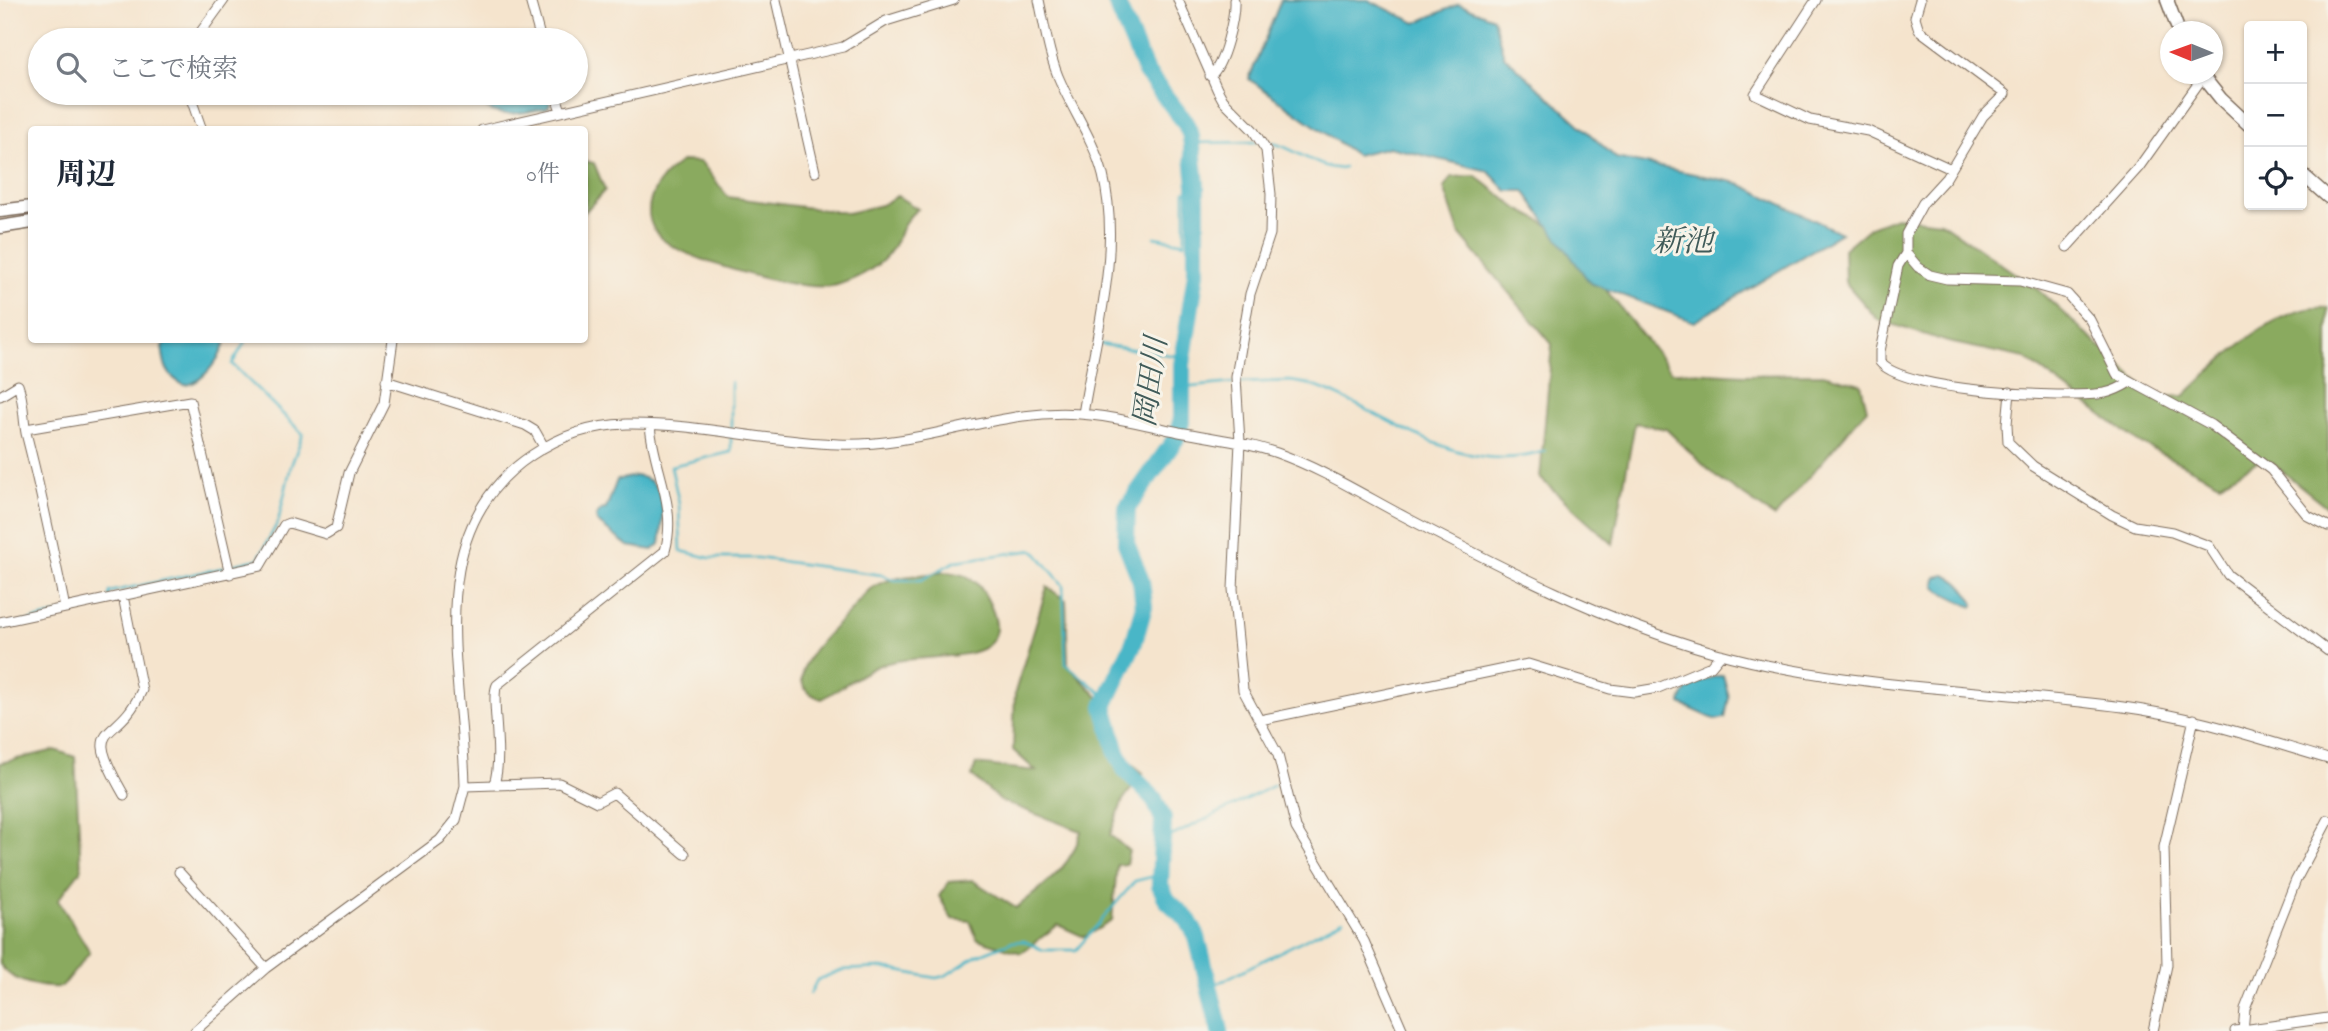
<!DOCTYPE html>
<html lang="ja">
<head>
<meta charset="utf-8">
<style>
  body { margin:0; font-family:"IM FELL English","Noto Serif JP",serif; background:#f6f6f7; color:#1f2937 }
  .controls { position:absolute; right:21px; top:21px; display:grid; overflow:hidden; border-radius:7px; box-shadow:0 2px 5px #0004 }
  .controls button { width:63px; height:63px; display:grid; place-items:center; padding:0; border:0; border-bottom:2px solid #e0e1e3; background:#fff; color:#1f2937; font:35px sans-serif }
  .compass { position:absolute; left:2160px; top:21px; width:63px; height:63px; border-radius:50%; background:#fff; box-shadow:0 2px 5px #0004; rotate:271deg }
  .list { margin:0; padding:0; list-style:none }
  h2 { display:flex; justify-content:space-between; align-items:center; height:91px; margin:0; padding:0 28px; font-size:30px }
  h2 small { font-size:23px; font-weight:400; color:#747a83 }
  .icon { flex:none; width:38px; height:38px; fill:none; stroke:currentColor; stroke-width:2; stroke-linecap:round; stroke-linejoin:round }
  .map { position:relative; flex:none; width:2328px; height:1031px; overflow:hidden }
  .search { position:absolute; background:#fff; box-shadow:0 2px 5px #0004; left:28px; top:28px; width:560px; height:77px; display:flex; align-items:center; gap:18px; box-sizing:border-box; padding:0 24px; border-radius:38px; color:#747a83; font-size:26px }
  .panel { position:absolute; background:#fff; box-shadow:0 2px 5px #0004; left:28px; top:126px; width:560px; height:217px; border-radius:7px }
  .map>svg:first-child { display:block }
  .forest { fill:#8aaa5e; stroke:#626a3e; stroke-width:2 }
  .water { fill:#4ab6c7; stroke:#427072; stroke-width:2 }
  .lines { fill:none; stroke-linecap:round; stroke-linejoin:round }
  .stream { stroke:#4ab6c7; stroke-width:2.5 }
  .river { stroke:#4ab6c7; stroke-width:18 }
  .minor-casing { stroke:#7c6b5b; stroke-width:11 }
  .major-casing { stroke:#7c6b5b; stroke-width:15 }
  .minor { stroke:#fff; stroke-width:9 }
  .major { stroke:#fff; stroke-width:12 }
  .labels { text-anchor:middle; dominant-baseline:central; stroke-width:6; stroke-linejoin:round; paint-order:stroke }
  .water-label { font-size:30px; font-style:italic; fill:#405b59; stroke:#f7f3e8 }
</style>
</head>
<body>
<div class="map">
<svg width="2328" height="1031" viewBox="0 0 2328 1031">
  <rect width="100%" height="100%" fill="#f7f3e8"/>
  <filter id="ink" filterUnits="userSpaceOnUse"><feTurbulence type="fractalNoise" baseFrequency=".0143" numOctaves="2"/><feDisplacementMap in="SourceGraphic" scale="14" xChannelSelector="R" yChannelSelector="G"/><feConvolveMatrix kernelMatrix="1 2 1 2 8 2 1 2 1" color-interpolation-filters="sRGB"/></filter>
  <filter id="wash" filterUnits="userSpaceOnUse"><feTurbulence type="fractalNoise" baseFrequency=".00686" numOctaves="4" result="noise"/><feDisplacementMap in="SourceGraphic" scale="28" xChannelSelector="R" yChannelSelector="G"/><feGaussianBlur stdDeviation="1.57" result="paint"/><feColorMatrix in="noise" values="0 0 0 0 0 0 0 0 0 0 0 0 0 0 0 0 0 1.4 0 .05"/><feComposite in="paint" operator="in"/></filter>
  <g filter="url(#wash)">
    <rect width="100%" height="100%" fill="#f5e4cd"/>
    <!-- forest -->
    <path class="forest" d="M 585,161 L 594,163 L 605,190 L 585,212 Z
      M 683,161 L 701,162 L 728,197 L 848,213 L 881,205 L 897,196 L 918,209 C 903,219 901,234 892,249 C 882,266 858,278 840,284 C 809,296 693,262 666,242 C 632,217 655,177 683,161 Z
      M 1476,176 L 1518,209 L 1558,230 L 1671,371 L 1745,375 L 1823,374 L 1861,384 L 1867,409 L 1775,517 L 1716,477 L 1666,429 L 1635,423 L 1613,544 L 1540,478 L 1552,344 L 1460,235 L 1444,188 L 1452,177 Z
      M 1896,217 L 1941,222 L 2037,289 L 2155,397 L 2184,396 C 2220,362 2274,303 2328,308 L 2328,508 L 2272,463 L 2258,461 L 2220,483 L 2138,442 L 2025,358 L 1948,342 L 1878,320 L 1845,282 L 1844,249 L 1870,227 Z
      M 943,572 C 962,573 974,576 984,593 C 1033,677 923,647 878,666 C 858,674 840,689 822,699 C 771,683 831,630 849,613 C 857,604 865,591 875,586 C 893,575 922,576 943,572 Z
      M 1047,587 L 1066,600 L 1068,665 L 1100,699 L 1108,745 L 1143,773 L 1123,800 L 1110,835 L 1129,851 L 1126,864 L 1117,865 L 1112,921 L 1084,937 L 1058,925 L 1021,953 L 977,939 L 970,921 L 952,919 L 939,896 L 949,882 L 972,880 L 1016,908 C 1044,885 1072,868 1081,831 L 1001,801 L 972,776 L 976,764 L 1036,771 L 1013,750 L 1015,692 Z
      M 55,750 L 75,757 L 81,870 L 58,900 L 90,952 L 62,987 C 42,988 11,983 0,964 L 0,763 Z"/>
    <!-- water -->
    <path class="water" d="M 1281,0 L 1368,0 L 1416,23 L 1459,4 L 1493,18 L 1504,56 L 1616,158 L 1738,183 L 1841,233 L 1694,322 L 1590,283 L 1524,191 L 1507,191 L 1488,171 L 1389,147 L 1356,155 L 1249,79 Z
      M 477,93 L 547,93 L 550,104 L 547,108 C 522,112 487,125 477,93 Z
      M 170,340 L 226,340 C 222,356 202,385 184,385 C 165,376 164,363 162,346 Z
      M 635,476 C 669,479 664,517 660,544 L 653,550 L 628,546 L 597,522 L 596,516 L 601,510 L 606,509 L 617,480 Z
      M 1945,575 C 1959,580 1967,590 1974,604 L 1972,607 L 1940,591 L 1935,585 L 1936,577 Z
      M 1723,675 L 1729,697 L 1725,718 L 1716,720 L 1681,704 C 1682,686 1707,678 1723,675 Z"/>
    <g class="lines">
      <!-- stream -->
      <path class="stream" d="M 1263,142 C 1288,141 1323,175 1344,167
        M 1192,143 L 1256,142
        M 1155,237 L 1185,243 L 1185,191 L 1196,191
        M 1099,344 L 1183,357
        M 731,382 L 731,452 L 671,466 L 679,504 L 681,551 L 710,558 L 758,558 L 882,575 L 894,580 L 921,580 L 956,561 L 1034,550 L 1063,585 L 1066,664 L 1106,697
        M 1239,383 L 1290,381 L 1308,384 C 1384,408 1459,481 1545,451
        M 1182,388 L 1233,383
        M 232,565 L 258,559 L 278,522 L 291,466 L 303,434 L 232,364 L 245,342
        M 109,597 L 110,592 L 226,567
        M 0,628 L 107,603
        M 1163,836 L 1174,835 L 1275,785
        M 1210,987 L 1343,920
        M 810,994 L 817,980 L 842,970 L 882,968 L 936,978 L 945,976 L 976,956 L 1011,942 L 1024,941 L 1043,950 L 1076,950 L 1135,881 L 1159,875"/>
      <!-- river -->
      <path class="river" d="M 1115,0 L 1146,72 L 1185,122 L 1191,136 L 1196,185 L 1196,273 L 1182,365 L 1182,418 L 1177,437 L 1127,508 L 1126,543 L 1141,581 L 1144,606 L 1134,642 L 1104,706 L 1117,753 L 1125,769 L 1154,799 L 1163,819 L 1160,885 L 1167,900 L 1188,920 L 1197,937 L 1220,1031"/>
    </g>
  </g>
  <g filter="url(#ink)">
    <g class="lines">
      <defs>
        <path id="minor" d="M 530,0 L 541,40
          M 776,0 L 815,172
          M 1039,0 C 1045,28 1049,57 1061,83 C 1075,114 1094,141 1103,175 C 1122,251 1095,338 1083,414
          M 1178,0 L 1217,89 L 1223,100 L 1253,130 L 1266,150 L 1271,194 L 1270,234 L 1250,294 L 1236,377 L 1240,442 L 1233,589 L 1243,690 L 1278,755 L 1296,828 L 1364,941 L 1403,1031
          M 1816,0 L 1755,94 L 1810,120 L 1868,131 L 1951,169
          M 1920,0 L 1915,17 L 1919,30 L 2005,94 L 1983,116 L 1946,178 L 1923,203 L 1906,234 L 1906,253 L 1918,267 L 1930,275 L 1947,279 L 2020,281 L 2067,294 L 2090,320 L 2117,374 L 2211,425 L 2271,470 L 2308,516 L 2328,526
          M 195,40 L 224,0
          M 1210,76 C 1224,66 1235,17 1234,0
          M 189,93 L 202,130
          M 555,93 L 561,111
          M 482,130 L 843,47 L 886,21 L 954,0
          M 2067,247 L 2139,167 L 2203,77
          M 1906,253 L 1898,266 L 1880,351 L 1880,362 C 1903,392 2067,399 2105,393 C 2115,391 2122,387 2130,382
          M 386,381 L 525,425 L 535,431 L 544,447
          M 2010,392 L 2007,424 L 2008,442 L 2033,466 L 2112,515 L 2135,526 L 2172,532 L 2209,546 L 2228,575 L 2328,651
          M 0,396 L 18,385 C 24,400 23,417 26,433 C 41,491 53,549 65,608
          M 26,429 L 190,401 L 230,574
          M 123,596 L 142,690 C 116,748 79,717 124,795
          M 0,622 L 260,566 L 284,525 L 289,523 L 326,534 L 336,528 L 349,473 L 384,403 L 393,340
          M 1260,720 L 1528,664 L 1610,689 L 1634,692 L 1658,688 L 1711,666 L 1721,654
          M 494,784 C 504,755 490,697 497,685 L 665,551 C 678,506 653,468 650,425
          M 465,786 L 559,783 L 597,802 L 614,793 L 685,854
          M 179,872 L 266,968
          M 195,1031 L 266,968 L 440,840 L 456,820 L 465,786 C 463,672 418,531 532,455 C 560,436 593,425 627,424 C 697,423 767,442 838,444 C 925,448 1004,404 1091,415 C 1121,418 1150,426 1179,432 C 1212,438 1245,442 1277,453 C 1322,469 1365,496 1407,518 C 1506,570 1605,621 1713,652 C 1845,689 1988,689 2123,707 C 2193,716 2260,739 2328,759
          M 2153,1031 L 2167,965 L 2164,847 L 2194,719
          M 2235,1031 L 2328,1018
          M 2243,1031 L 2245,1009 L 2296,880 L 2328,820"/>
        <path id="major" d="M 2167,0 L 2179,32
          M 2201,74 L 2221,99 L 2249,125
          M 2302,174 L 2328,197
          M 0,211 L 32,207
          M 0,227 L 32,222"/>
      </defs>
      <!-- minor casing -->
      <use href="#minor" class="minor-casing"/>
      <!-- major casing -->
      <use href="#major" class="major-casing"/>
      <!-- minor -->
      <use href="#minor" class="minor"/>
      <!-- major -->
      <use href="#major" class="major"/>
    </g>
  </g>
  <g class="labels">
    <!-- water labels -->
    <g class="water-label">
      <text x="1683" y="243">新池</text>
      <text transform="translate(1152 382) rotate(-82)">岡田川</text>
    </g>
  </g>
</svg>
<div class="controls">
<button>+</button>
<button>−</button>
<button><svg class="icon" aria-label="locate" viewBox="0 0 24 24"><circle cx="12" cy="12" r="6"/><path d="M12 2v4M12 18v4M2 12h4M18 12h4"/></svg></button>
</div>
<svg class="compass" viewBox="-18 -18 36 36"><path d="M0-13l5 13h-10z" fill="#e53935"/><path d="M0 13l5-13h-10z" fill="#747a83"/></svg>
<div class="search"><svg class="icon" aria-label="search" viewBox="0 0 24 24"><circle cx="10" cy="10" r="6"/><path d="M15 15l6 6"/></svg>ここで検索</div>
<section class="panel">
<h2>周辺<small>0件</small></h2>
<ul class="list">
</ul>
</section>
</div>
</body>
</html>
